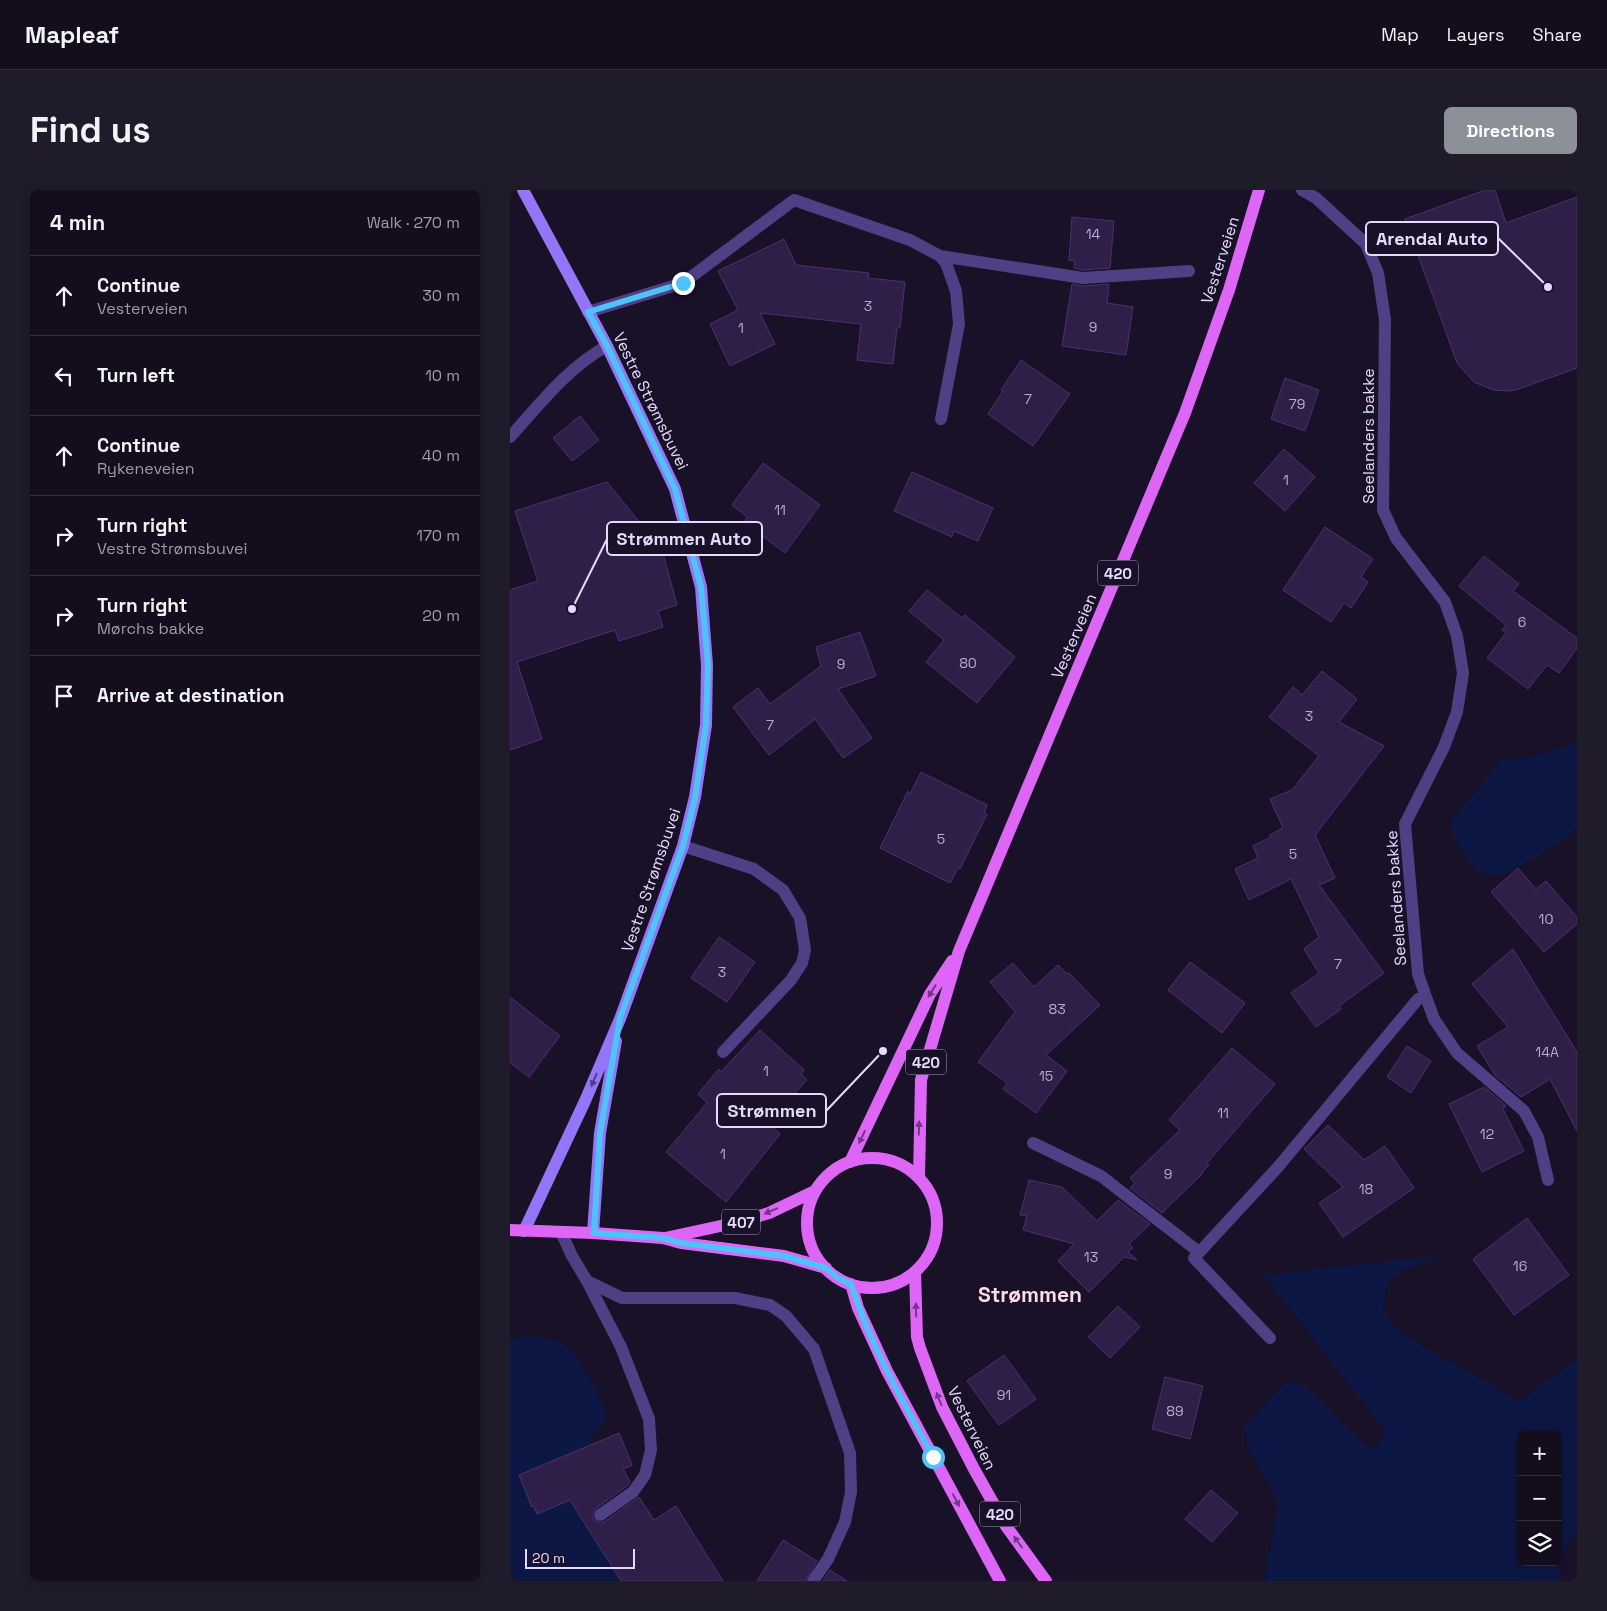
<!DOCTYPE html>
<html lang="en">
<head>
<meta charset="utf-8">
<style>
  body { margin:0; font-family:"Space Grotesk",sans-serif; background:#201b2a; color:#f1f3f6 }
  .controls { position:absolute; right:15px; bottom:15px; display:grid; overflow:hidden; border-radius:8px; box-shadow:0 2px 12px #0003 }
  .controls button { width:45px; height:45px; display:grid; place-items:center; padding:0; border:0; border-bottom:1px solid #322d3b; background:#130d1d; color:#f1f3f6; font:25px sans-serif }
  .scale { position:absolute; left:15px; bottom:12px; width:110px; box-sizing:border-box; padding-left:5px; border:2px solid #e5dafd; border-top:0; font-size:14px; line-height:18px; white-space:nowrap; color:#e5dafd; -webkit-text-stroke:4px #191127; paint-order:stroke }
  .stop { position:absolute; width:15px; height:15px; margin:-11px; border:4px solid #4fc3f7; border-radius:50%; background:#fff }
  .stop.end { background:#4fc3f7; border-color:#fff; box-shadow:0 1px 5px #0008 }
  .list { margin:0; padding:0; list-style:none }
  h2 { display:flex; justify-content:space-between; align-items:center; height:65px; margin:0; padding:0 20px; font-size:21px }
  h2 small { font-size:16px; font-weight:400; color:#9d9ca4 }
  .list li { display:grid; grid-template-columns:32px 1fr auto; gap:15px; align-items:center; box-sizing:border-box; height:80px; padding:0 20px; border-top:1px solid #322d3b }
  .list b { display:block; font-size:19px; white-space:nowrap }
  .list p { margin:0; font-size:16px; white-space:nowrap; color:#9d9ca4 }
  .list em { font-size:16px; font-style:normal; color:#9d9ca4 }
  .icon { flex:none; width:28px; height:28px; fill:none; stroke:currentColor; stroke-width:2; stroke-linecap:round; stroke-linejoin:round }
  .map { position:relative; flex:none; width:1067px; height:1391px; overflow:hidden; border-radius:8px }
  header { display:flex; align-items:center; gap:30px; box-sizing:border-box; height:70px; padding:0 25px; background:#130d1d; border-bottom:1px solid #322d3b }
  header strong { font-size:24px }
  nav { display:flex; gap:28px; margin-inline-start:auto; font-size:18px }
  .intro { display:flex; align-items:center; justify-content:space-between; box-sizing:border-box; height:120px; padding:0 30px }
  h1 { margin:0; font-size:35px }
  .button { padding:12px 22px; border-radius:8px; background:#8c9099; color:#fff; font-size:18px; font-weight:700 }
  main { display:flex; gap:30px; padding:0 30px }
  aside { flex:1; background:#130d1d; border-radius:8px; box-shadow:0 2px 12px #0003 }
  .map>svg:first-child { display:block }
  .water { fill:#0d1744; fill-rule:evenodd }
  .building { fill:#2f1e47; stroke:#4b3172 }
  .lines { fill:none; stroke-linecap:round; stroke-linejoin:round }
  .minor { stroke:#4f3f84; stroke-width:12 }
  .secondary { stroke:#9376f8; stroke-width:12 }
  .primary { stroke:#de66f7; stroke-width:12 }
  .oneway { fill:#723785 }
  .oneway2 { fill:#503e85 }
  .route { stroke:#4fc3f7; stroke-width:6 }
  .labels { text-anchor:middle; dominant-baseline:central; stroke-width:4; stroke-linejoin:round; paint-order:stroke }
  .number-label { font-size:14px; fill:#b8abd0 }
  .shield { fill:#191127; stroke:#a89ebd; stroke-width:1 }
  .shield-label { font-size:15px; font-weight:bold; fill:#e5dafd }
  .street-label { font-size:16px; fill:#e5dafd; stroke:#191127 }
  .district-label { font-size:21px; font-weight:bold; fill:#fddbea; stroke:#191127 }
  .leader { fill:none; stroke:#e5dafd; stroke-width:2 }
  .callout-dot { fill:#e5dafd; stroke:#191127; stroke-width:2 }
  .callout { fill:#191127; stroke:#e5dafd; stroke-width:2 }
  .callout-label { font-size:18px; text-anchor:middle; font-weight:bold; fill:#e5dafd }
</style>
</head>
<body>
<header>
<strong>Mapleaf</strong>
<nav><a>Map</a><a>Layers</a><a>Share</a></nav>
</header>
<div class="intro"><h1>Find us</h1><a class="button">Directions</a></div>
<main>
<aside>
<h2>4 min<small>Walk · 270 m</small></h2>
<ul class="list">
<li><svg class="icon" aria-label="ahead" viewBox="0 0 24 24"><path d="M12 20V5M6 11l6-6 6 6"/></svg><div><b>Continue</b><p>Vesterveien</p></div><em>30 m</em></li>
<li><svg class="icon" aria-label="left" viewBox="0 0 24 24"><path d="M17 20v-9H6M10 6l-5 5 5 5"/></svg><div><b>Turn left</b></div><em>10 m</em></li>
<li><svg class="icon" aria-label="ahead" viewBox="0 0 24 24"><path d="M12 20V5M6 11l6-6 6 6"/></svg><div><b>Continue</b><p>Rykeneveien</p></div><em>40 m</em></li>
<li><svg class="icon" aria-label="right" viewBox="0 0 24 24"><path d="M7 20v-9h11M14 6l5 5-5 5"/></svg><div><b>Turn right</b><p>Vestre Strømsbuvei</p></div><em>170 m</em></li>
<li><svg class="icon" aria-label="right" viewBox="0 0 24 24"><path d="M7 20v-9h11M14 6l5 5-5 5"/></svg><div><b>Turn right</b><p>Mørchs bakke</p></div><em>20 m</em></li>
<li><svg class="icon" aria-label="arrive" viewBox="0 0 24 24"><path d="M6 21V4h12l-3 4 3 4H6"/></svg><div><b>Arrive at destination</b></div></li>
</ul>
</aside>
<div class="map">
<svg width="1067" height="1391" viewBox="0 0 1067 1391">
  <rect width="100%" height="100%" fill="#191127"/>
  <!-- water -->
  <path class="water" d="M 1067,552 L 1067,639 C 1048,652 1008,682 987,686 C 970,689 950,661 944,647 C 942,642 941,637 940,632 L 992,569 L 1016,568 L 1064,554 Z
    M 937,1065 L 893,1080 L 877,1093 L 873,1122 L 893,1145 L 1010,1211 L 1067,1169 L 1067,1339 L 1049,1373 L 1050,1391 L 754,1391 L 769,1312 L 737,1257 L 735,1236 L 773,1195 L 781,1192 L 796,1197 L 858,1257 L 868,1256 L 875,1241 L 754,1085 ZM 1011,1245 L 1048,1245 L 1048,1372 L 1011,1372 Z
    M 16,1146 C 26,1147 37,1148 47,1151 C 69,1159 89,1207 98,1227 L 80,1251 L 112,1391 L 0,1391 L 0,1150 Z"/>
  <!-- building -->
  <path class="building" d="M 975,0 L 985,0 L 996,33 L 1067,7 L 1067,178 L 1006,200 L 998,201 L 983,200 L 964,192 L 947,173 L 895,29 Z
    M 562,27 L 604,31 L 600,78 L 573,80 L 564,78 L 565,71 L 559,70 Z
    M 274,49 L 286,75 L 359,83 L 358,88 L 395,92 L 390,138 L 387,138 L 383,174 L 347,170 L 351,134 L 250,123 L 265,154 L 220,176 L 200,134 L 228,120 L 208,81 Z
    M 562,94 L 574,96 L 599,94 L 597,113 L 623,117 L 616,165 L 552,156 Z
    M 511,170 L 560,204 L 523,256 L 478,224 L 493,201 L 491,200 Z
    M 775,188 L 809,200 L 795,241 L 761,229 Z
    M 70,226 L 89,250 L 62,271 L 43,248 Z
    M 774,259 L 805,287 L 775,321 L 744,293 Z
    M 253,273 L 310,315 L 275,363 L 234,332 L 237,327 L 222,315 Z
    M 402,282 L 483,318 L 468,351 L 444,341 L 442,347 L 384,321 Z
    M 97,292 L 152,360 L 167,415 L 148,421 L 153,437 L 109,451 L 105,440 L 7,472 L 32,549 L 0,560 L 0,400 L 28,391 L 5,321 Z
    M 815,337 L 863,369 L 851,387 L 858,392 L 841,418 L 834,413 L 821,432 L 773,400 Z
    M 974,366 L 1009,394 L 1003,401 L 1067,448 L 1067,458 L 1049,483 L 1037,475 L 1018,499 L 977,468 L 996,443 L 992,440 L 996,435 L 949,396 Z
    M 417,400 L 452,428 L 455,425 L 505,467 L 467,513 L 416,472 L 434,450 L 399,421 Z
    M 350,442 L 366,486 L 328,499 L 362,548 L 333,568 L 305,529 L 259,565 L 223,517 L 248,498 L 260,514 L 311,476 L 306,457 Z
    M 812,481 L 847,509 L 829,532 L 874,556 L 805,645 L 825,688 L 809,695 L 874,783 L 829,816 L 831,819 L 806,837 L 781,803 L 809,783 L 794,759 L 809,747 L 781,689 L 739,710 L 725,679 L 748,668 L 743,656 L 761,647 L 760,645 L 773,638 L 760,609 L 782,600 L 809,566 L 759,527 L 783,497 L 792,505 Z
    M 411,582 L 477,615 L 474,623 L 477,624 L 450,679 L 448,678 L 440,693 L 370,658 L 398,601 L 400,604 Z
    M 1008,678 L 1026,699 L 1036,691 L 1067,727 L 1067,734 L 1034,762 L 981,702 Z
    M 209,747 L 245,772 L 217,812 L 181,788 Z
    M 1003,759 L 1067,862 L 1067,941 L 1040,889 L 1011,907 L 985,885 L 967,856 L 998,837 L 962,794 Z
    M 680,772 L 735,813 L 712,843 L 658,800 Z
    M 503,773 L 524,797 L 548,775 L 557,784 L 559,783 L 590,815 L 536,865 L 557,881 L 526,923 L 493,899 L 497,893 L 468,872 L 505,822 L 480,792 Z
    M 0,807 L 50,846 L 19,887 L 0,873 Z
    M 250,840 L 294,880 L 291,884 L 297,890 L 257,933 L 270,944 L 216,1012 L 156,962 L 197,913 L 188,904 L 209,879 L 211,882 Z
    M 897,856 L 921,871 L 901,903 L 877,887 Z
    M 722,858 L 765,894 L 697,973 L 699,975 L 692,982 L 693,983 L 652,1023 L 620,998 L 625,993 L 620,988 L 670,940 L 659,930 Z
    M 974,897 L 996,916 L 993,919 L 1014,961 L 972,982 L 939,914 Z
    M 818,935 L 854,970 L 875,956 L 904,998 L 833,1047 L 809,1013 L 833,997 L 794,959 Z
    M 519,990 L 552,997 L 587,1031 L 608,1010 L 640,1034 L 619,1054 L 623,1058 L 618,1062 L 627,1070 L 614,1067 L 579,1102 L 548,1071 L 564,1054 L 513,1040 L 517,1026 L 510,1025 Z
    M 1017,1028 L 1059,1085 L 1004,1125 L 963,1069 Z
    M 608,1116 L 630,1137 L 600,1168 L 578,1147 Z
    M 494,1165 L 526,1209 L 489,1235 L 457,1191 Z
    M 655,1187 L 693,1196 L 680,1249 L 642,1239 Z
    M 109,1243 L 122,1275 L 113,1279 L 120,1292 L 117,1296 L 85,1319 L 82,1325 L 84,1330 L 90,1333 L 94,1332 L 129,1307 L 144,1330 L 166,1316 L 213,1391 L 111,1391 L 60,1310 L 27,1324 L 24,1316 L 22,1317 L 9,1285 Z
    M 701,1300 L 728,1323 L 702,1352 L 675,1329 Z
    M 273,1350 L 307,1371 L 295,1391 L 247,1391 Z
    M 320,1380 L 337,1391 L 313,1391 Z"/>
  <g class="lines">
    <!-- minor -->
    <path class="minor" d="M 430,66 L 573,88 L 679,81
      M 78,122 L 173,93 L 284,10 L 400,50 L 430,66 L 436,73 L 446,101 L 449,134 L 431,229
      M 0,247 C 30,214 57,178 97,156
      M 173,656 L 244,679 L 273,700 L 290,728 L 295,760 L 292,773 L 281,790 L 213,862
      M 916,807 L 924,829 L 947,863 L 1014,921 L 1028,947 L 1038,990
      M 523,953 L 591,986 L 689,1062
      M 51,1042 L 62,1066 L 77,1091 L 111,1157 L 139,1229 L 141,1260 L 135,1285 L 123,1302 L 90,1325
      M 77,1091 L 112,1108 L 225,1108 L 260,1115 L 276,1126 L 304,1159 L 340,1263 L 341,1302 L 335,1332 L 318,1369 L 303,1391
      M 760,1148 L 684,1068 L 768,977 L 908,809 L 916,807 L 908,784 L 895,634 L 934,557 L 947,522 L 953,483 L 947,446 L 935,412 L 886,348 L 873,320 L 875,130 L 868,83 L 856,54 L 806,8 L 792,0"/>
    <!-- secondary -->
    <path class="secondary" d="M 13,0 L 97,156 L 165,299 L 191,397 L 197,475 L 196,535 L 185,607 L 173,656 L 110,829 L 75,911 L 14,1041
      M 83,1043 L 90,943 L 106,851"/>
    <!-- primary -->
    <path class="primary" d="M297 1033a65 65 0 1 1 130 0a65 65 0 1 1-130 0Z
      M 340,972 L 420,804 L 442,771
      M 409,987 L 411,890 L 449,761 L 675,223 L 719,100 L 749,0
      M 0,1040 L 83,1043 L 153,1048 L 171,1053 L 274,1066 L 316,1078
      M 155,1048 L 229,1032 L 259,1023 L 305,1001
      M 405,1082 L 407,1147 L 410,1158 L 432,1217 L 464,1279 L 496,1336 L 536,1391
      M 341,1094 L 348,1118 L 377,1181 L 490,1391"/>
  </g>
  <!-- one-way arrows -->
  <defs><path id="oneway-solid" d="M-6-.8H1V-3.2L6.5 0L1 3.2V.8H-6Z" transform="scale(1.25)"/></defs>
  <g class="oneway">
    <use href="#oneway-solid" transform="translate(422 801) rotate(122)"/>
    <use href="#oneway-solid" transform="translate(409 938) rotate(-88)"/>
    <use href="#oneway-solid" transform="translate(352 947) rotate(115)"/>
    <use href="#oneway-solid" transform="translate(261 1021) rotate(157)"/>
    <use href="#oneway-solid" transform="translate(406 1120) rotate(-92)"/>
    <use href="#oneway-solid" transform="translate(429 1209) rotate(-111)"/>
    <use href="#oneway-solid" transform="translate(446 1310) rotate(62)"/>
    <use href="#oneway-solid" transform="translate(508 1352) rotate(-126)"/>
  </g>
  <use class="oneway2" href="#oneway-solid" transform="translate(84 890) rotate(113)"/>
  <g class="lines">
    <!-- route -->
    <path class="route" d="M 173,93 L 78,122 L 97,156 L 165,299 L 191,397 L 198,475 L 196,535 L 185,608 L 173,656 L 110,828 L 90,943 L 84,1043 L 153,1048 L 171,1053 L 274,1066 L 316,1078 L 328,1088 L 341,1094 C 360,1155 393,1211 423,1267"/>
  </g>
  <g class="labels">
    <!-- number labels -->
    <g class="number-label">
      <text x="583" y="44">14</text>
      <text x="358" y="116">3</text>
      <text x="583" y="137">9</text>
      <text x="231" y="138">1</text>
      <text x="518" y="209">7</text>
      <text x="787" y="214">79</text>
      <text x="776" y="290">1</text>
      <text x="270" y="320">11</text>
      <text x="1012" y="432">6</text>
      <text x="458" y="473">80</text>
      <text x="331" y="474">9</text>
      <text x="799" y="526">3</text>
      <text x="260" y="535">7</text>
      <text x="431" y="649">5</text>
      <text x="783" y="664">5</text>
      <text x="1036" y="729">10</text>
      <text x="828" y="774">7</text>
      <text x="212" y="782">3</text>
      <text x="547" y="819">83</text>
      <text x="1037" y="862">14A</text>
      <text x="256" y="881">1</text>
      <text x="536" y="886">15</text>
      <text x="713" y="923">11</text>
      <text x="977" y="944">12</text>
      <text x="213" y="964">1</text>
      <text x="658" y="984">9</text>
      <text x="856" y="999">18</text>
      <text x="581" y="1067">13</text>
      <text x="1010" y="1076">16</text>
      <text x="494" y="1205">91</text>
      <text x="665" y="1221">89</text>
    </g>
    <!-- shield labels -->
    <g class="shield">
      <rect x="588" y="370.5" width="40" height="25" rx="4"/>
      <rect x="396" y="859.5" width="40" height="25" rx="4"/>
      <rect x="212" y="1019.5" width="38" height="25" rx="4"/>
      <rect x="470" y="1311.5" width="40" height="25" rx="4"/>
    </g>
    <g class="shield-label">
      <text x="608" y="383">420</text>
      <text x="416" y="872">420</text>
      <text x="231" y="1032">407</text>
      <text x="490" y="1324">420</text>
    </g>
    <!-- street labels -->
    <g class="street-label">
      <text transform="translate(710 70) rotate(-72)">Vesterveien</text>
      <text transform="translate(141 211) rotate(64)">Vestre Strømsbuvei</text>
      <text transform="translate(858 246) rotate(-90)">Seelanders bakke</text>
      <text transform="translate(564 446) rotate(-67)">Vesterveien</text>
      <text transform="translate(141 690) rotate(-71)">Vestre Strømsbuvei</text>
      <text transform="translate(886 708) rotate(-94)">Seelanders bakke</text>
      <text transform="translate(462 1238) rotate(64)">Vesterveien</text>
    </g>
    <!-- district labels -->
    <g class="district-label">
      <text x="520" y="1104">Strømmen</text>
    </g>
  </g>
  <!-- callouts -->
  <path class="leader" d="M1038 97L988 48M62 419L97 349M373 861L316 921"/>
  <g class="callout-dot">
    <circle cx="1038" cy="97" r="5"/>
    <circle cx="62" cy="419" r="5"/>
    <circle cx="373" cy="861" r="5"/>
  </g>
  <g class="callout">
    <rect x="856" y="32" width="132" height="33" rx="5"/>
    <rect x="97" y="332" width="155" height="33" rx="5"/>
    <rect x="207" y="904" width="109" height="33" rx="5"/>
  </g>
  <g class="callout-label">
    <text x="922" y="55">Arendal Auto</text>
    <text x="174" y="355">Strømmen Auto</text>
    <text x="262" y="927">Strømmen</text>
  </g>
</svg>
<div class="controls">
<button>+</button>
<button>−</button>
<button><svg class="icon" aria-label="layers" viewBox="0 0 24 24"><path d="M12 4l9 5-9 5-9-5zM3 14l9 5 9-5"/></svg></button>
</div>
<div class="scale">20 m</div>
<div class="stop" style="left:423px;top:1267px"></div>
<div class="stop end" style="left:173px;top:93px"></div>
</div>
</main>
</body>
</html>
